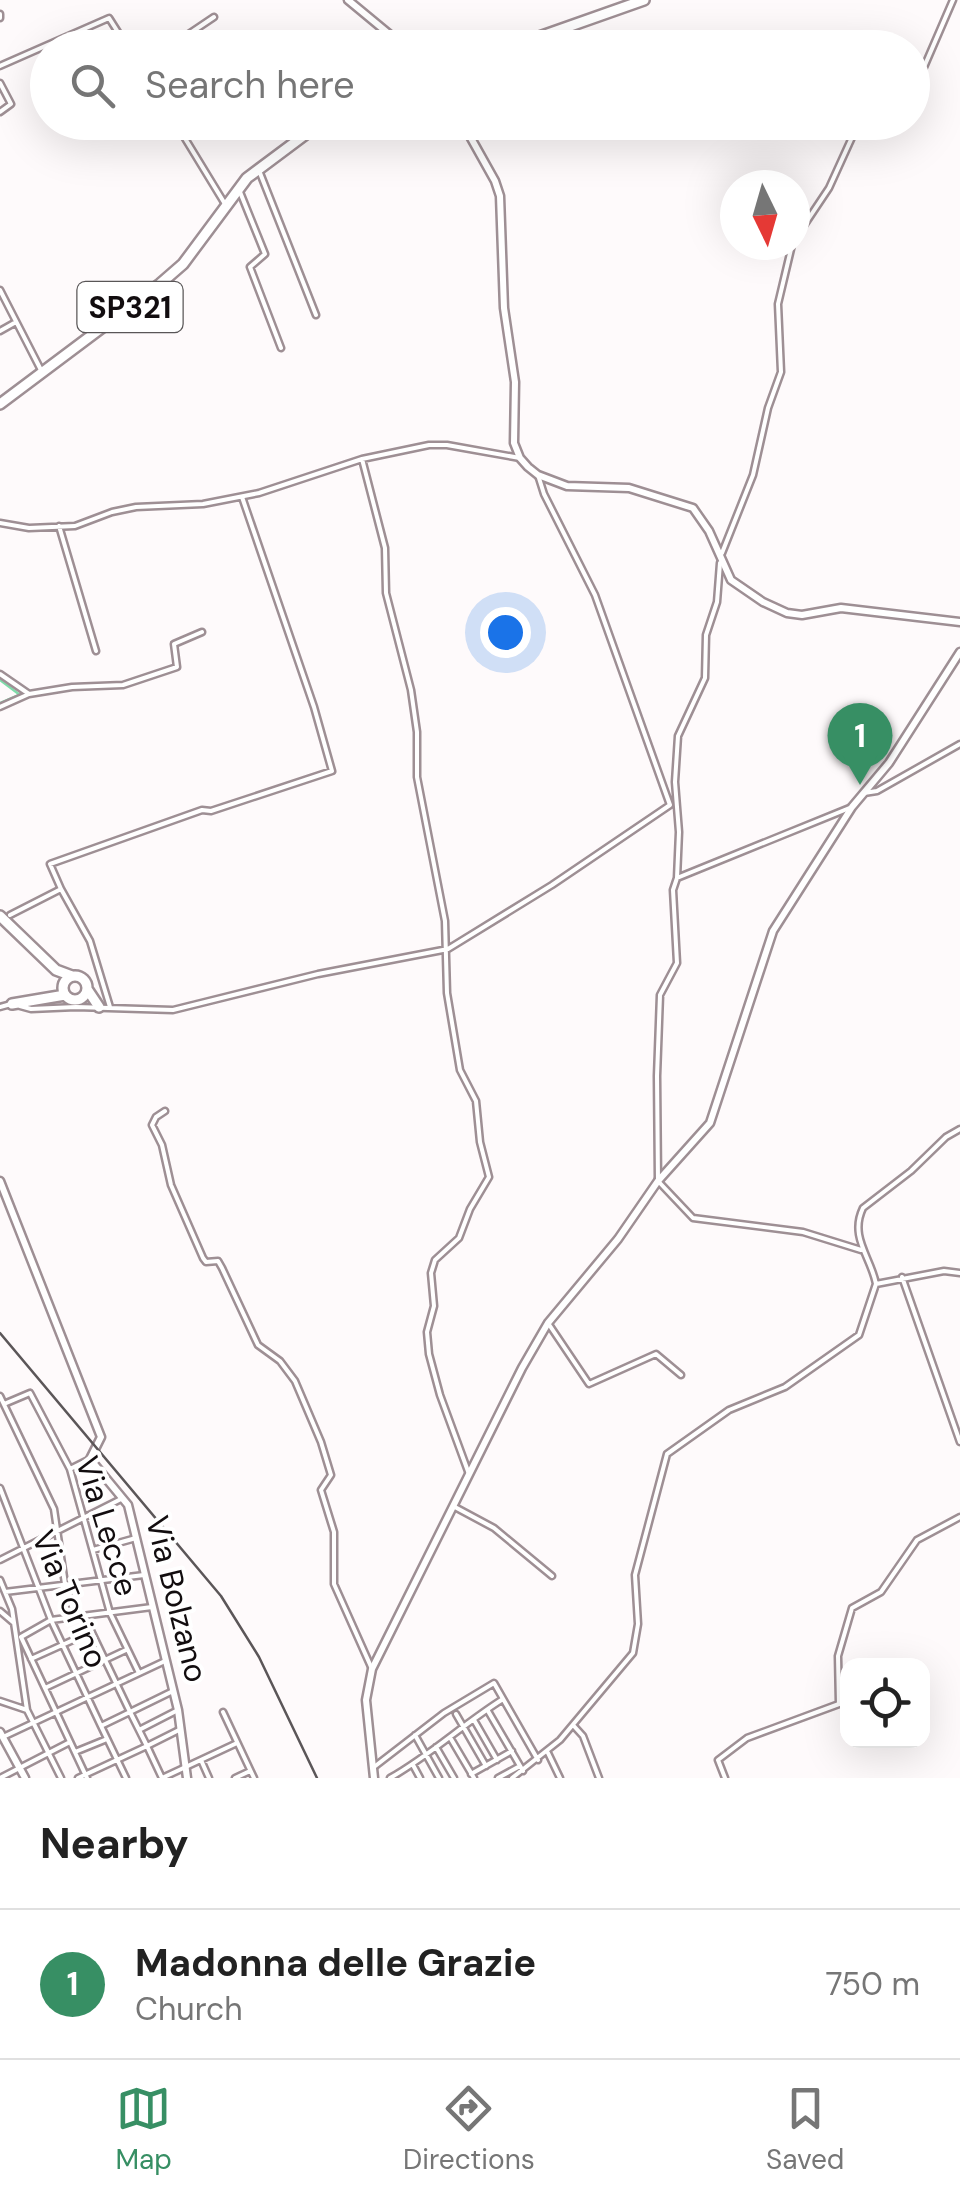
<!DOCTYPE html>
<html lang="en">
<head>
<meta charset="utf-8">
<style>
  body { margin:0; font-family:"DM Sans",sans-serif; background:#f2f2f2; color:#222 }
  .controls { position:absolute; right:30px; bottom:30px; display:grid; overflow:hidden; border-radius:20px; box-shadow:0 10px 40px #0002 }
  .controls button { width:90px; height:90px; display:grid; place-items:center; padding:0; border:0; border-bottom:2px solid #e0e0e0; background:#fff; color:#222; font:50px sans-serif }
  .compass { position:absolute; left:720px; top:170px; width:90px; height:90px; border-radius:50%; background:#fff; box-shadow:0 10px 40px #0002; rotate:175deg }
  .you { position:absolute; left:505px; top:632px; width:35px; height:35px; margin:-25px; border:8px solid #fff; border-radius:50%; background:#1a73e8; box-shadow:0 0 0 15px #1a73e833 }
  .badge { display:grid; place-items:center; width:65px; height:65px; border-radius:50%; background:#378f64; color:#fff; font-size:32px; font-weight:700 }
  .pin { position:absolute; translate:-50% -82px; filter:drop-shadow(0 2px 5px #0008) }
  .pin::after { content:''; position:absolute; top:52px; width:35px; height:30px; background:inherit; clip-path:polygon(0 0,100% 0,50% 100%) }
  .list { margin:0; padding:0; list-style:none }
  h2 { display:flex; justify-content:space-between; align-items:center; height:130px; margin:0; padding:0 40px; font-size:42px }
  h2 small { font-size:32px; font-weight:400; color:#767676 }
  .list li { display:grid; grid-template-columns:65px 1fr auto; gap:30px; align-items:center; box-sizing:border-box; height:150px; padding:0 40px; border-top:2px solid #e0e0e0 }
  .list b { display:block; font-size:38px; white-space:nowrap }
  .list p { margin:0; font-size:32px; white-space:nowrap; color:#767676 }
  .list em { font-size:32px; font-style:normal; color:#767676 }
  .icon { flex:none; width:55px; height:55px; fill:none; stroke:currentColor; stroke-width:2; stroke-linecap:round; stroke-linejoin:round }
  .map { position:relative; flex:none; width:960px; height:1778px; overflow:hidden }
  .search { position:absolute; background:#fff; box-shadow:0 10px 40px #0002; left:30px; right:30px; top:30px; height:110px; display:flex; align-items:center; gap:25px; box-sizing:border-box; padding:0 35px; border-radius:55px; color:#767676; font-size:38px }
  .sheet { height:280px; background:#fff }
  nav { display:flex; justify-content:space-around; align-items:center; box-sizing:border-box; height:140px; border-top:2px solid #e0e0e0; background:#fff; font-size:28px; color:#767676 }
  nav a { display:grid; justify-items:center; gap:5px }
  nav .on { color:#378f64 }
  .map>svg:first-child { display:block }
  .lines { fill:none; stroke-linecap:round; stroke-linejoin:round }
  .stream { stroke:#7fdba9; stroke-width:2.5 }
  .street-casing { stroke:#9e8f94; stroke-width:9 }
  .secondary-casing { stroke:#9e8f94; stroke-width:11 }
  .primary-casing { stroke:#9e8f94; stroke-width:14 }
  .street { stroke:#fff; stroke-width:4 }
  .secondary { stroke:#fff; stroke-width:6 }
  .primary { stroke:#fff; stroke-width:9 }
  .rail { stroke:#5b5658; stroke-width:2.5 }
  .labels { text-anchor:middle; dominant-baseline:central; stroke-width:8; stroke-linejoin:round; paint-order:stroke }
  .shield { fill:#fff; stroke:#595657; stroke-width:2.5 }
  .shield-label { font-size:30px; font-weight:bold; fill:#120d0f }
  .street-label { font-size:32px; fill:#120d0f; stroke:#fff }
</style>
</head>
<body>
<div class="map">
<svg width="960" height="1778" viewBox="0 0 960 1778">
  <rect width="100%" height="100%" fill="#fefafb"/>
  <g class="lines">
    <!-- stream -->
    <path class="stream" d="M 0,680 L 20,695
      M 0,703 L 19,695"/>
    <defs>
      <path id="street" d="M 0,14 L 0,18
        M 168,48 L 214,17
        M 0,66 L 109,18 L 128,48
        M 0,83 L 11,104 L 0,112
        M 912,95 L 953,0
        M 175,122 L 225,204
        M 260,173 L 316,315
        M 240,192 L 265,254 L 250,267 L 281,348
        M 795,239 L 829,188 L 859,122
        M 0,290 L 42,372
        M 0,331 L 16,322
        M 362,459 L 385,548 L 386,593 L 411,690 L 417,732 L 417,777 L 445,921 L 447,993 L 460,1070 L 476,1101 L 480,1142 L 489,1177 L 470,1209 L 459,1238 L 435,1260 L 431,1273 L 434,1306 L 427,1332 L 429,1354 L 440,1395 L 469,1474
        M 0,523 L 29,528 L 75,526 L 112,512 L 136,507 L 203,504 L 259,493 L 362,459 L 429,445 L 447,445 L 520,458
        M 59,526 L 96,651
        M 722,553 L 753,475 L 768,408 L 781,372 L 778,304 L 792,245
        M 720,563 L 717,602 L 706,635 L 705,678 L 678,736 L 675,782 L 679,832 L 677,878 L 673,890 L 677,963 L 660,995 L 657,1076 L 658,1181 L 693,1218 L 803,1232 L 861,1250
        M 0,674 L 29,694
        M 0,707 L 29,694 L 72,687 L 123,685 L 177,667 L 174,644 L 202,632
        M 864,793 L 877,791 L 960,744
        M 677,878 L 852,807
        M 61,889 L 90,941 L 110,1007
        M 10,915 L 61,889 L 50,864 L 202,810 L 211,811 L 332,771 L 314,707 L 242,497
        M 20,1006 L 31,1009 L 76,1007 L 173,1010 L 318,974 L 448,949 L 552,885 L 670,805 L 595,595 L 544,494 L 538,475
        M 0,1007 L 11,1004
        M 165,1111 L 156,1117 L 152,1125 L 162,1145 L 171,1185 L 203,1258 L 206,1262 L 218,1261 L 222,1268 L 258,1345 L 280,1361 L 295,1381 L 321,1442 L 331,1475 L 321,1490 L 334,1532 L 334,1584 L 372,1669
        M 902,1277 L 960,1442
        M 876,1284 L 944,1271 L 960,1273
        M 548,1323 L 589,1384 L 656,1354 L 681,1375
        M 0,1396 L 54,1509 L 65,1584 L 75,1616
        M 4,1404 L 30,1393 L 70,1469 L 110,1613 L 139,1673
        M 70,1469 L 90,1459
        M 0,1488 L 51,1620 L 101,1726
        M 453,1506 L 494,1528 L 552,1576
        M 93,1550 L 136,1538
        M 0,1560 L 121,1499
        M 0,1580 L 12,1609 L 27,1710
        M 5,1592 L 144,1575
        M 0,1611 L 14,1623
        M 84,1616 L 130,1712 L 173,1691
        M 31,1659 L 91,1632
        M 45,1688 L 126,1650
        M 0,1701 L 27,1710 L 61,1778
        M 488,1711 L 523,1771
        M 223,1712 L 254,1778
        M 456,1714 L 486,1766
        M 474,1720 L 497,1760
        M 573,1725 L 583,1736 L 599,1778
        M 139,1730 L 178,1710
        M 415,1735 L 439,1778
        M 3,1737 L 165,1661
        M 451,1739 L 474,1778
        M 436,1747 L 454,1778
        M 75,1752 L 107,1739
        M 548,1753 L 560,1778
        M 201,1760 L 209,1778
        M 413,1765 L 420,1778
        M 374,1767 L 444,1713 L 494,1683 L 538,1760
        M 471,1774 L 512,1751
        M 0,1778 L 70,1742
        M 78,1778 L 147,1746 L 130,1712 L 101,1726 L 126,1778
        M 87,1778 L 21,1637 L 51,1620 L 152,1607
        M 162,1778 L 237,1743
        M 162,1778 L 147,1746 L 181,1729
        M 235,1778 L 250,1771
        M 390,1778 C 431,1755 463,1724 503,1699
        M 498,1778 L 520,1766
        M 512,1778 L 560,1740 L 633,1653 L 638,1624 L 635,1575 L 667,1454 L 729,1410 L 785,1387 L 859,1335 L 876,1284 C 871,1257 849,1237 863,1208 L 911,1171 L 946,1137 L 960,1129
        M 725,1778 L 718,1760 L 747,1738 L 839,1704 L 838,1656 L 852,1608 L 881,1592 L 917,1540 L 960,1517"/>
      <path id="secondary" d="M 348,0 L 406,48
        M 462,122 L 495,181 L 500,196 L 504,308 L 515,382 L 514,443 L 520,458 L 528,467 L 538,475 L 567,486 L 629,488 L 693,508 L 709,531 L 731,580 L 763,602 L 787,613 L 802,615 L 841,608 L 960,622
        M 0,1181 L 101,1437 L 90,1459 L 128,1505 L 178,1710 L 187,1778
        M 0,1732 L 25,1778
        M 374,1778 L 366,1700 L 372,1669 L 522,1368 L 548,1323 L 618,1239 L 658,1181 L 710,1123 L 773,931 L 852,807 L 889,763 L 960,652"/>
      <path id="primary" d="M 508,48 L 644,0
        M 0,404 L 160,284 L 183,264 L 247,178 L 322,122
        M 0,916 L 56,970 L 72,976
        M63 988a12 12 0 1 1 24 0a12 12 0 1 1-24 0Z
        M 87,989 L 99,1007
        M 12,1004 L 65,995"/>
    </defs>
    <!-- street casing -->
    <use href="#street" class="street-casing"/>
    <!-- secondary casing -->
    <use href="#secondary" class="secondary-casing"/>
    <!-- primary casing -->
    <use href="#primary" class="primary-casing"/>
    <!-- street -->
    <use href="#street" class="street"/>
    <!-- secondary -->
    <use href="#secondary" class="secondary"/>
    <!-- primary -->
    <use href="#primary" class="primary"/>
    <!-- rail -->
    <path class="rail" d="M 0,1333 L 221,1596 L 259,1657 L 317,1778"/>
  </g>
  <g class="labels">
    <!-- shield labels -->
    <rect class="shield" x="77.5" y="282" width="105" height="50" rx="8"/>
    <g class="shield-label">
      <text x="130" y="307">SP321</text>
    </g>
    <!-- street labels -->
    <g class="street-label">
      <text transform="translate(107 1526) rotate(73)">Via Lecce</text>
      <text transform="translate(70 1599) rotate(67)">Via Torino</text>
      <text transform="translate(177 1599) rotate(76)">Via Bolzano</text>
    </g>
  </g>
</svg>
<div class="controls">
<button><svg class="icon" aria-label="locate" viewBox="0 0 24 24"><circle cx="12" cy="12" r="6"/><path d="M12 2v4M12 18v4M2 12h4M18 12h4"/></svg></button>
</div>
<svg class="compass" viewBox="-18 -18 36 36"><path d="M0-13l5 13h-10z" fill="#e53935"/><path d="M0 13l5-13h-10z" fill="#767676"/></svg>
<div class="you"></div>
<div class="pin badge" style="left:860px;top:785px">1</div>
<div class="search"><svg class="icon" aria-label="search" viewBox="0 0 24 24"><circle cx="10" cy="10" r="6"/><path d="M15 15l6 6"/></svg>Search here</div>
</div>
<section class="sheet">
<h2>Nearby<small></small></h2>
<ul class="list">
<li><span class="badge">1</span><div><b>Madonna delle Grazie</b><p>Church</p></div><em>750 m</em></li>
</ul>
</section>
<nav>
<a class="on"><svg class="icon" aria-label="map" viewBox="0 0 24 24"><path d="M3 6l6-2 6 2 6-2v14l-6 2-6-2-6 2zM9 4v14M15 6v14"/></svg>Map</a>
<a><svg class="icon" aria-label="directions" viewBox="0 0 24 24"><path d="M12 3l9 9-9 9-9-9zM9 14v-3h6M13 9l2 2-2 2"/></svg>Directions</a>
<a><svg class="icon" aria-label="saved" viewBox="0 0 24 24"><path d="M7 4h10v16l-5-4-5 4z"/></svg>Saved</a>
</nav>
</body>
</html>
